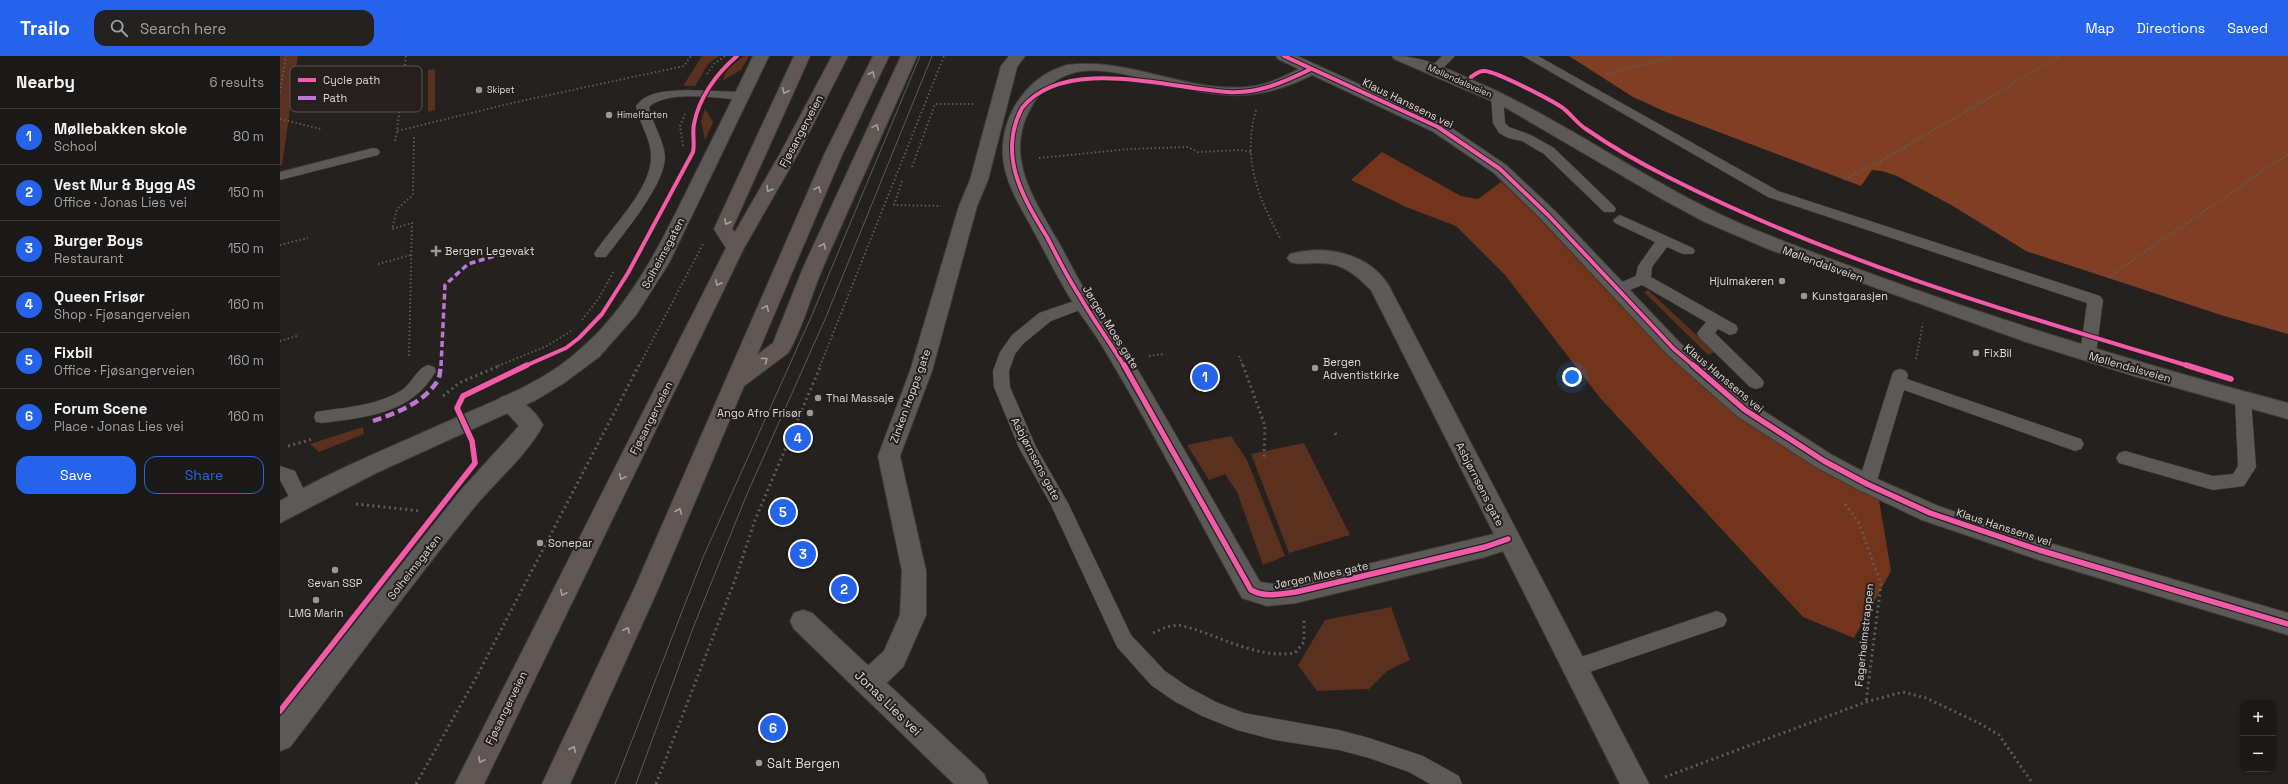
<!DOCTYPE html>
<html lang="en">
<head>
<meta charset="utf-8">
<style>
  body { margin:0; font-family:"Space Grotesk",sans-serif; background:#242220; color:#f1f3f6 }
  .controls { position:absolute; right:12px; bottom:12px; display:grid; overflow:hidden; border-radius:8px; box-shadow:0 2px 6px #0003 }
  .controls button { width:36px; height:36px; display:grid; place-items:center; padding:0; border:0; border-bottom:1px solid #393836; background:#1b1917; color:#f1f3f6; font:20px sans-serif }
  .you { position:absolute; left:1292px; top:321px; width:14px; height:14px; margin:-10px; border:3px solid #fff; border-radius:50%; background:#1a73e8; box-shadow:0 0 0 6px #1a73e833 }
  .badge { display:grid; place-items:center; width:26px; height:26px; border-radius:50%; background:#2563eb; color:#fff; font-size:13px; font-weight:700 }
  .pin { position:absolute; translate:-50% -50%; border:2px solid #fff; box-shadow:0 1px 4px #0006 }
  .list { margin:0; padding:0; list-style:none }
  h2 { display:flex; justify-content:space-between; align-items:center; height:52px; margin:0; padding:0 16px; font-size:17px }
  h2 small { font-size:13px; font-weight:400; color:#a0a0a1 }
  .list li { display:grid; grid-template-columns:26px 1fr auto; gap:12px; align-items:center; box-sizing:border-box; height:56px; padding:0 16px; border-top:1px solid #393836 }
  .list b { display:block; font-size:15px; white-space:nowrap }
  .list p { margin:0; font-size:13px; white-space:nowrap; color:#a0a0a1 }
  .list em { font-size:13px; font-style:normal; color:#a0a0a1 }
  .actions { display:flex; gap:8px; padding:12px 16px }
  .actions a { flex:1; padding:9px 0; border:1px solid #2563eb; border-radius:12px; text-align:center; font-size:14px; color:#2563eb }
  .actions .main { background:#2563eb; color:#fff }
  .icon { flex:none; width:22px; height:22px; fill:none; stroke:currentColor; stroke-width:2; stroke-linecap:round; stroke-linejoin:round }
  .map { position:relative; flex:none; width:2008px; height:728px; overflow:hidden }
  header { display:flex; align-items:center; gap:24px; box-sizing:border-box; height:56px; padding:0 20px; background:#2563eb; color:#fff }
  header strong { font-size:19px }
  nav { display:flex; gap:22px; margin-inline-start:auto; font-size:14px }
  .search { width:280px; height:36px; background:#242220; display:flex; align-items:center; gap:10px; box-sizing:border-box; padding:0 14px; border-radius:12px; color:#a0a0a1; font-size:15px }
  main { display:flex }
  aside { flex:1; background:#1b1917 }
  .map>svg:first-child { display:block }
  .green { fill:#5a301f }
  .forest { fill:#72351c }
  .water { fill:#803f25 }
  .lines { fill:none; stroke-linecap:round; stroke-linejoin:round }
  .lane-casing { stroke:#3e3b3a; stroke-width:1 }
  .street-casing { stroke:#3e3b3a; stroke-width:2 }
  .secondary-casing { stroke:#3e3b3a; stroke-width:2 }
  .highway-casing { stroke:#3e3b3a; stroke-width:2 }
  .path-far1 { stroke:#5d5c5a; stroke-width:2; stroke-dasharray:1.5 2.5; stroke-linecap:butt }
  .path { stroke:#5d5c5a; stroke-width:3; stroke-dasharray:2 3.5; stroke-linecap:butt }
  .lane { fill:#5c5a59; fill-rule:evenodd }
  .street { fill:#5c5a59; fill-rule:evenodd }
  .secondary { fill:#5c5a59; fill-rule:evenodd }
  .highway { fill:#605754; fill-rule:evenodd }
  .tram { stroke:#5e5c5b; stroke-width:1 }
  .quiet-far1 { stroke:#ba77d6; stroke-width:3.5; stroke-dasharray:6 3.5; stroke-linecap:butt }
  .quiet { stroke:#ba77d6; stroke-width:4.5; stroke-dasharray:9 4.5; stroke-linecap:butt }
  .cycleway-far1-casing { stroke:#25201e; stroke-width:6 }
  .cycleway-casing { stroke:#25201e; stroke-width:8 }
  .cycleway-far1 { stroke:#f35aa7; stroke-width:4 }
  .cycleway { stroke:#f35aa7; stroke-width:5.5 }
  .oneway { stroke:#a49e9c }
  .poi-dot { fill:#9c9897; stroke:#25201e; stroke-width:1.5 }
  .labels { text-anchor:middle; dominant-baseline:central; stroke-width:4; stroke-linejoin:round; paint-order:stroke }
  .far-street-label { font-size:9px; fill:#dcd8d7; stroke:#25201e }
  .far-poi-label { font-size:9px; fill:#dcd8d7; stroke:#25201e; text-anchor:start }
  .street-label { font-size:11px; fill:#dcd8d7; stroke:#25201e }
  .poi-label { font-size:11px; fill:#dcd8d7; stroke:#25201e; text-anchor:start }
  .near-street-label { font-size:13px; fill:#dcd8d7; stroke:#25201e }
  .near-poi-label { font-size:13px; fill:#dcd8d7; stroke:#25201e; text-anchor:start }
  .key { fill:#25201e; stroke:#5c5756; stroke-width:1 }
  .key-label { font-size:11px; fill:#dcd8d7 }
</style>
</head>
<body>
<header>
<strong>Trailo</strong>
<div class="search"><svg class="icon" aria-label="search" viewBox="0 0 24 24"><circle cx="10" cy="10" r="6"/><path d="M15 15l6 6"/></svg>Search here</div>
<nav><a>Map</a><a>Directions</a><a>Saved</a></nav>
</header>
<main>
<aside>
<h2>Nearby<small>6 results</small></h2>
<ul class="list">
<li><span class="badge">1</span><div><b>Møllebakken skole</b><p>School</p></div><em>80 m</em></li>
<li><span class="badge">2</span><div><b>Vest Mur &amp; Bygg AS</b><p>Office · Jonas Lies vei</p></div><em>150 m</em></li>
<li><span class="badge">3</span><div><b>Burger Boys</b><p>Restaurant</p></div><em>150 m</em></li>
<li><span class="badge">4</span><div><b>Queen Frisør</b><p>Shop · Fjøsangerveien</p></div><em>160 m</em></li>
<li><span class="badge">5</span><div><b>Fixbil</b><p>Office · Fjøsangerveien</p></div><em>160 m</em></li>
<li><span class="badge">6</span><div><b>Forum Scene</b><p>Place · Jonas Lies vei</p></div><em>160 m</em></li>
</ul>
<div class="actions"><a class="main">Save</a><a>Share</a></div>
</aside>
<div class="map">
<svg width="2008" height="728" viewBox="0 0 2008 728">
  <rect width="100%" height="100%" fill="#24211f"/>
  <!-- green -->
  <path class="green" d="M 0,0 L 18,0 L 2,109 L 0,110 Z
    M 422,0 L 439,0 L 428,8 L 415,30 L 403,30 Z
    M 464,0 L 469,0 L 461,14 L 442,25 L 448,13 Z
    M 155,13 L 155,54 L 148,56 L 148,14 Z
    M 425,53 L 433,66 L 425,84 L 421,65 Z
    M 1368,234 L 1435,296 L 1428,299 L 1364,236 Z
    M 83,371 L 84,378 L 39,396 L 30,388 Z
    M 951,380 L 967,404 L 1005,500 L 983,509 L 957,436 L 945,418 L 929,424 L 907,389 Z
    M 1024,387 L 1070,479 L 1009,497 L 971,398 Z
    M 1111,551 L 1130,604 L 1107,615 L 1089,633 L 1037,635 L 1018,609 L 1045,564 Z"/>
  <!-- forest -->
  <path class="forest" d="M 1102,96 L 1181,140 L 1198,143 L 1221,126 L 1252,155 L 1344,253 L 1474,371 L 1599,444 L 1611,515 L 1574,582 L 1523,561 L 1321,343 L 1225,219 L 1176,170 L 1126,151 L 1071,124 Z"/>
  <!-- water -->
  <path class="water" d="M 1289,0 L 2008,0 L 2008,278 L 1944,260 L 1746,195 L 1673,150 L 1617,120 L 1602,115 L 1592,114 L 1581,130 L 1386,56 L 1353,41 Z"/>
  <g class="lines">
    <defs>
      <path id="lane" d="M 1162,0 L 1175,0 L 1159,16 L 1151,16 L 1149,13 Z
        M 1243,0 L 1258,0 L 1498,135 L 1820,240 L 1823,244 L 1816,298 L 1814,302 L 1808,304 L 1802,302 L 1800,298 L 1807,247 L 1488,141 Z
        M 408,34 L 461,36 L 467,40 L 461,44 C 437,42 387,34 369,51 C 372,67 384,84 385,101 C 385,129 343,178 326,201 L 316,201 L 314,198 C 330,172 372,133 371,100 C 371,83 359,67 356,50 C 367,34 391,35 408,34 Z
        M 1217,37 L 1223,41 L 1225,67 L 1229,71 L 1251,79 L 1274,92 L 1334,150 L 1336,153 L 1334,156 L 1324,156 L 1264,98 L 1242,85 L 1228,82 L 1219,77 L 1213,67 L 1211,41 Z
        M 93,92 L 98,93 L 100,96 L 98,99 L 0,124 L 0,116 Z
        M 1340,159 L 1413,192 L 1415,195 L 1413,198 L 1403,198 L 1387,191 L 1372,211 L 1371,221 L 1456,269 L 1458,273 L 1456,277 L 1450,279 L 1438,273 L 1435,277 L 1482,323 L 1484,327 L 1482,331 L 1476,333 L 1470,331 L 1419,281 L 1417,277 L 1426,266 L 1362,229 L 1337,239 L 1332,238 L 1329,234 L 1332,230 L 1356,220 L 1358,210 L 1375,186 L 1335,167 L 1333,164 Z
        M 803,242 L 808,243 L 811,247 L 808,251 L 771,265 L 744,287 L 735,298 L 729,315 L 730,331 L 756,391 L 788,447 L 851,579 L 885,615 L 908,631 L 936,646 L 964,657 L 1059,674 L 1089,682 L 1143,700 L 1179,720 L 1182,728 L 1150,728 L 1129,716 L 1089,702 L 1059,694 L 995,684 L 957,674 L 922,660 L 894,645 L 871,629 L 837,591 L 771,449 L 739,392 L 714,331 L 713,315 L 720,296 L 732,279 L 759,257 Z
        M 148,309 L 154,311 L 156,315 C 132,358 87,361 42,367 L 36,366 L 34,361 L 36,356 L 42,355 C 69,351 98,349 122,334 C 132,327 137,312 148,309 Z
        M 1620,313 L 1626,315 L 1628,319 L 1627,323 L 1801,383 L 1804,388 L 1801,393 L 1795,395 L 1624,334 L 1596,428 L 1593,433 L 1587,435 L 1581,433 L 1578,428 L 1612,319 L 1614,315 Z
        M 1963,337 L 1969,339 L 1971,343 L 1976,411 L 1964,430 L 1933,434 L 1839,407 L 1836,402 L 1839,397 L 1845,395 L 1933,420 L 1953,418 L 1958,410 L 1955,343 L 1957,339 Z
        M 0,410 L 15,415 L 29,445 L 26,450 L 20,452 L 14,450 L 0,424 Z
        M 1437,555 L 1444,558 L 1447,564 L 1444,570 L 1295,621 L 1288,619 L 1285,612 L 1288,605 L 1295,603 Z"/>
      <path id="street" d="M 729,0 L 745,0 L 737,11 L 708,124 L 697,150 L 652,315 L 620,400 L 646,515 L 646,559 L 623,611 L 597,636 L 588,639 L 579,636 L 575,627 L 579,618 L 604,595 L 620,559 L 622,515 L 598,400 L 630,315 L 679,150 L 690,124 L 721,10 Z
        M 996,0 L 1017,0 L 1164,67 L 1226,109 L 1275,155 L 1401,288 L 1473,348 L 1552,399 L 1595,422 L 1658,450 L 1759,484 L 2008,557 L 2008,579 L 1759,504 L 1642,464 L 1579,434 L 1536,411 L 1457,360 L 1387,298 L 1261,163 L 1214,117 L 1152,75 L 1032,19 C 964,53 929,37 860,22 C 840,17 818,12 797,16 C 759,24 735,66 741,104 C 745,130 760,154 773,177 C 785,196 794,217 806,236 C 816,251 828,265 838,281 C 887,362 933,445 980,526 L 993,528 L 1016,525 L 1214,478 L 1091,234 C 1075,218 1061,206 1038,207 C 1028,207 1019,209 1010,206 L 1007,202 L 1010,198 C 1045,188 1089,197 1109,230 L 1369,728 L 1340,728 L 1223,495 L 1205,501 L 1016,547 L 987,550 L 962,542 C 915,457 871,371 821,288 C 812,273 801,260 792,245 C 778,223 767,199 754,176 C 742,153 725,128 723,101 C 720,60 747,20 787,9 C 850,0 911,40 975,30 C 991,27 1005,20 1019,13 L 998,3 Z
        M 229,339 C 242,343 257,357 263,369 C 247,399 219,422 197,448 C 132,527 72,610 10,691 L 0,695 L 0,661 L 181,434 L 239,370 L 218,347 L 221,341 Z"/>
      <path id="secondary" d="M 473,0 L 489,0 L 389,207 L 356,259 L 319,301 L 284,327 L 256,344 L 94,418 L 0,467 L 0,445 C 58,411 121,387 182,359 C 216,344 252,330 282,308 C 347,261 380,189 414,120 C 434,80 454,40 473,0 Z
        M 1112,0 C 1143,0 1162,11 1190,23 C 1284,63 1366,126 1459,167 C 1510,189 1562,207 1614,226 C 1743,272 1875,312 2008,347 L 2008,363 L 1854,320 L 1746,286 L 1488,193 L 1425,166 L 1382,143 L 1221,49 L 1114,3 Z
        M 523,554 L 532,557 L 704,718 L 708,728 L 674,728 L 514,573 L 510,565 L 514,557 Z"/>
      <path id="highway" d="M 514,0 L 530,0 L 452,173 L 455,176 L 501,96 L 552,0 L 568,0 L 519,96 L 464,192 L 204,728 L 175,728 L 446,192 L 434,173 Z
        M 593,0 L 609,0 L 562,99 L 477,299 L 493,287 L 523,212 L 621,0 L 637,0 C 606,70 574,140 544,209 C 531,238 524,270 508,297 L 464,330 L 379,531 L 290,728 L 262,728 L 355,531 L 544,99 Z"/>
    </defs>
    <!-- lane casing -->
    <use href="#lane" class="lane-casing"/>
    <!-- street casing -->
    <use href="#street" class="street-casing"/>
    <!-- secondary casing -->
    <use href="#secondary" class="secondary-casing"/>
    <!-- highway casing -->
    <use href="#highway" class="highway-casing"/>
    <!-- path-far1 -->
    <path class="path-far1" d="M 126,0 L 117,75 L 232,47 L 404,10 L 411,0
      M 427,18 L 434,8 L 445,0
      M 1327,19 L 1393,0
      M 0,36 L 6,0
      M 976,54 C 962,103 978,141 1001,184
      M 0,63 L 41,73
      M 115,85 L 117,75
      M 403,90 L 400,70 L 405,58
      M 759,102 L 850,93 L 908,91 L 918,96 L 960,94 L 971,96
      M 632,111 L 655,48 L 693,48
      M 1564,123 L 1601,105 L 1780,0
      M 622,125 L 614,149 L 661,150
      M 0,189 L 28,182
      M 98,208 L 131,199
      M 1828,221 L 2008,98
      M 302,264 L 319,242 L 334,215
      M 0,285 L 17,280
      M 129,300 L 132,167 L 112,173 L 117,153 L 133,139 L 134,80
      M 869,300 L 884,298
      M 959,300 L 963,310
      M 1636,303 L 1643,267
      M 218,310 L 267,290 L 291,275
      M 359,310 L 423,188
      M 540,310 L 664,0"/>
    <!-- path -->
    <path class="path" d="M 963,309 L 985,370 L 984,403
      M 163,340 L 179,327 L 221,309
      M 1055,377 L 1057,381
      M 8,390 L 33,383
      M 76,448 L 141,455
      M 1565,448 L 1579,467 L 1601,528 L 1586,646
      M 873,577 L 886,571 L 899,569 C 938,578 974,603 1015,597 L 1024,586 L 1024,563
      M 1385,721 L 1586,646 L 1623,636 L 1646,642 L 1701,668 L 1719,679 L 1753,728
      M 136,728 L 197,620 L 359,309
      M 376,728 L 455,524 L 475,464 L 541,309"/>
    <!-- lane -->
    <use href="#lane" class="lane"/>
    <!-- street -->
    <use href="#street" class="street"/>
    <!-- secondary -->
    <use href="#secondary" class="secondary"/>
    <!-- highway -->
    <use href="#highway" class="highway"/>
    <!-- tram -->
    <path class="tram" d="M 335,728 L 424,499 L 532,259 L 640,0
      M 356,728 L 413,572 L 467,438 L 546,261 L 652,0"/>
    <!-- quiet-far1 -->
    <path class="quiet-far1" d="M 161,310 L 165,229 L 188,208 L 221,198"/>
    <!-- quiet -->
    <path class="quiet" d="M 93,365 C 116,357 144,347 158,324 C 160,321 160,314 161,309"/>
    <defs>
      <path id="cycleway-far1" d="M 1004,0 L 1158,71 L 1220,113 L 1268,159 L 1394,293 L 1414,310
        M 1191,21 C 1196,18 1199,14 1205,15 C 1217,16 1267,42 1280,50 C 1290,56 1296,67 1306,73 C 1332,91 1360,107 1388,121 C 1553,205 1732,257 1909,310
        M 245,310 L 286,292 L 299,282 L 322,258 L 348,217 L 413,96 C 415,87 412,77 414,68 C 419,41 437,17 457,0
        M 844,310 C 830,286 813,264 799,239 C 787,221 777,200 767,181 C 756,163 745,145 738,125 C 729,100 730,74 742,52 C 784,0 884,31 948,36 C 978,38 1004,26 1031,13"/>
      <path id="cycleway" d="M 844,309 L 971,534 C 986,542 1000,538 1016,536 L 1205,491 L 1228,483
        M 1413,309 L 1465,354 L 1544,405 L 1587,428 L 1650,457 L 1759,494 L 2008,568
        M 1906,309 L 1951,323
        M 0,655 L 195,407 L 192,385 L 177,352 L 183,340 L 247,309"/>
    </defs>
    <!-- cycleway-far1 casing -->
    <use href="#cycleway-far1" class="cycleway-far1-casing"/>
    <!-- cycleway casing -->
    <use href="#cycleway" class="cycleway-casing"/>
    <!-- cycleway-far1 -->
    <use href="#cycleway-far1" class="cycleway-far1"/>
    <!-- cycleway -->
    <use href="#cycleway" class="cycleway"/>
  </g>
  <!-- one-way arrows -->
  <defs><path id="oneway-chevron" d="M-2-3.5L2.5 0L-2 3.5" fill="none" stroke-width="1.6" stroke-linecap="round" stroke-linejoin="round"/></defs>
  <g class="oneway">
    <use href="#oneway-chevron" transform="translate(592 18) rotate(-64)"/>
    <use href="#oneway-chevron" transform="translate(505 35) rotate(115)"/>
    <use href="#oneway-chevron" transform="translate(596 71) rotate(-66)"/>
    <use href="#oneway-chevron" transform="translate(489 133) rotate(120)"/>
    <use href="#oneway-chevron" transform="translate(538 133) rotate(-66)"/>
    <use href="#oneway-chevron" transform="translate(447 166) rotate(116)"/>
    <use href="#oneway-chevron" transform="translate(543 190) rotate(-66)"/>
    <use href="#oneway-chevron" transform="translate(438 227) rotate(116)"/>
    <use href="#oneway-chevron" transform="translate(486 252) rotate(-66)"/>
    <use href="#oneway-chevron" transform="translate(485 304) rotate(-36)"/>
    <use href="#oneway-chevron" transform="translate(342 421) rotate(117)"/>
    <use href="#oneway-chevron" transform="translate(399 455) rotate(-67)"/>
    <use href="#oneway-chevron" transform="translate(283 537) rotate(117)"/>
    <use href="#oneway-chevron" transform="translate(347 574) rotate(-65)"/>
    <use href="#oneway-chevron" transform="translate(293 693) rotate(-65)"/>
    <use href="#oneway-chevron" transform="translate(201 704) rotate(116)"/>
  </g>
  <!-- markers -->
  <g class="poi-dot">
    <circle cx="199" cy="34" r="4"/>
    <circle cx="329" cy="59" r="4"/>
    <path d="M154 189h4v4h4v4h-4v4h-4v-4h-4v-4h4z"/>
    <circle cx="1502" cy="225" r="4"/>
    <circle cx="1524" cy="240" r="4"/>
    <circle cx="1696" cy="297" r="4"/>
    <circle cx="1035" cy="312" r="4"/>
    <circle cx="538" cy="342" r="4"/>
    <circle cx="530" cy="357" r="4"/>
    <circle cx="260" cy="487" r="4"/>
    <circle cx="55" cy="514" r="4"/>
    <circle cx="36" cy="544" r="4"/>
    <circle cx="479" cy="707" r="4"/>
  </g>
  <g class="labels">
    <!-- far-street labels -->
    <g class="far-street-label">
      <text transform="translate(1180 25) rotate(24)">Møllendalsveien</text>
    </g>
    <!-- far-poi labels -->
    <g class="far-poi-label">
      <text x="207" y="34">Skipet</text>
      <text x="337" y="59">Himelfarten</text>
    </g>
    <!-- street labels -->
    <g class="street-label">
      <text transform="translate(1128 47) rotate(26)">Klaus Hanssens vei</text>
      <text transform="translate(521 75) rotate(-62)">Fjøsangerveien</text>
      <text transform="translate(383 197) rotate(-62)">Solheimsgaten</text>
      <text transform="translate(1543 208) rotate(20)">Møllendalsveien</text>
      <text transform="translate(831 271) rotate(58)">Jørgen Moes gate</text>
      <text transform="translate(1850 311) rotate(16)">Møllendalsveien</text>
      <text transform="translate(1444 322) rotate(40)">Klaus Hanssens vei</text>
      <text transform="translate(630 340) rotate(-70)">Zinken Hopps gate</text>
      <text transform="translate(371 362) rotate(-63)">Fjøsangerveien</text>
      <text transform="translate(756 403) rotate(62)">Asbjørnsens gate</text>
      <text transform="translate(1200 428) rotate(63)">Asbjørnsens gate</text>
      <text transform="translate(1724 471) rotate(18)">Klaus Hanssens vei</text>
      <text transform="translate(134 511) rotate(-52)">Solheimsgaten</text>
      <text transform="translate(1041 519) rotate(-12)">Jørgen Moes gate</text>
      <text transform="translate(1584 579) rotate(-84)">Fagerheimstrappen</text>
      <text transform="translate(226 652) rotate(-64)">Fjøsangerveien</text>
    </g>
    <!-- poi labels -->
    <g class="poi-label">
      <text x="165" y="195">Bergen Legevakt</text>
      <text x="1494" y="225" text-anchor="end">Hjulmakeren</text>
      <text x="1532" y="240">Kunstgarasjen</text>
      <text x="1704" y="297">FixBil</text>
      <text x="1043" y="306">Bergen<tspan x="1043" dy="13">Adventistkirke</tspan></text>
      <text x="546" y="342">Thai Massaje</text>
      <text x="522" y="357" text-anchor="end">Ango Afro Frisør</text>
      <text x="268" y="487">Sonepar</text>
      <text x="55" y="527" text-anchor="middle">Sevan SSP</text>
      <text x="36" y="557" text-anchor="middle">LMG Marin</text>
    </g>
    <!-- near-street labels -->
    <g class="near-street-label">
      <text transform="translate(608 647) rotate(44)">Jonas Lies vei</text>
    </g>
    <!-- near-poi labels -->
    <g class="near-poi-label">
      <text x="487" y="707">Salt Bergen</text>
    </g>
  </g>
  <!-- legend -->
  <rect x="10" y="10" width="132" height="46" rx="6" class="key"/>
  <rect x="18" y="22" width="18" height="4" fill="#f35aa7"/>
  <rect x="18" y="40" width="18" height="4" fill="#ba77d6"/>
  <g class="key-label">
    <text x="43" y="28">Cycle path</text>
    <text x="43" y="46">Path</text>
  </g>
</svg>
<div class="controls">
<button>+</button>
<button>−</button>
</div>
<div class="you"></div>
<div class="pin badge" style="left:925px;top:321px">1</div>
<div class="pin badge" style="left:564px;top:533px">2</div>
<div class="pin badge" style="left:523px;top:498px">3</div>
<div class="pin badge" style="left:518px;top:382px">4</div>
<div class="pin badge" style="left:503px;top:456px">5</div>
<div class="pin badge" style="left:493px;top:672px">6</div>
</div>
</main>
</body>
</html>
